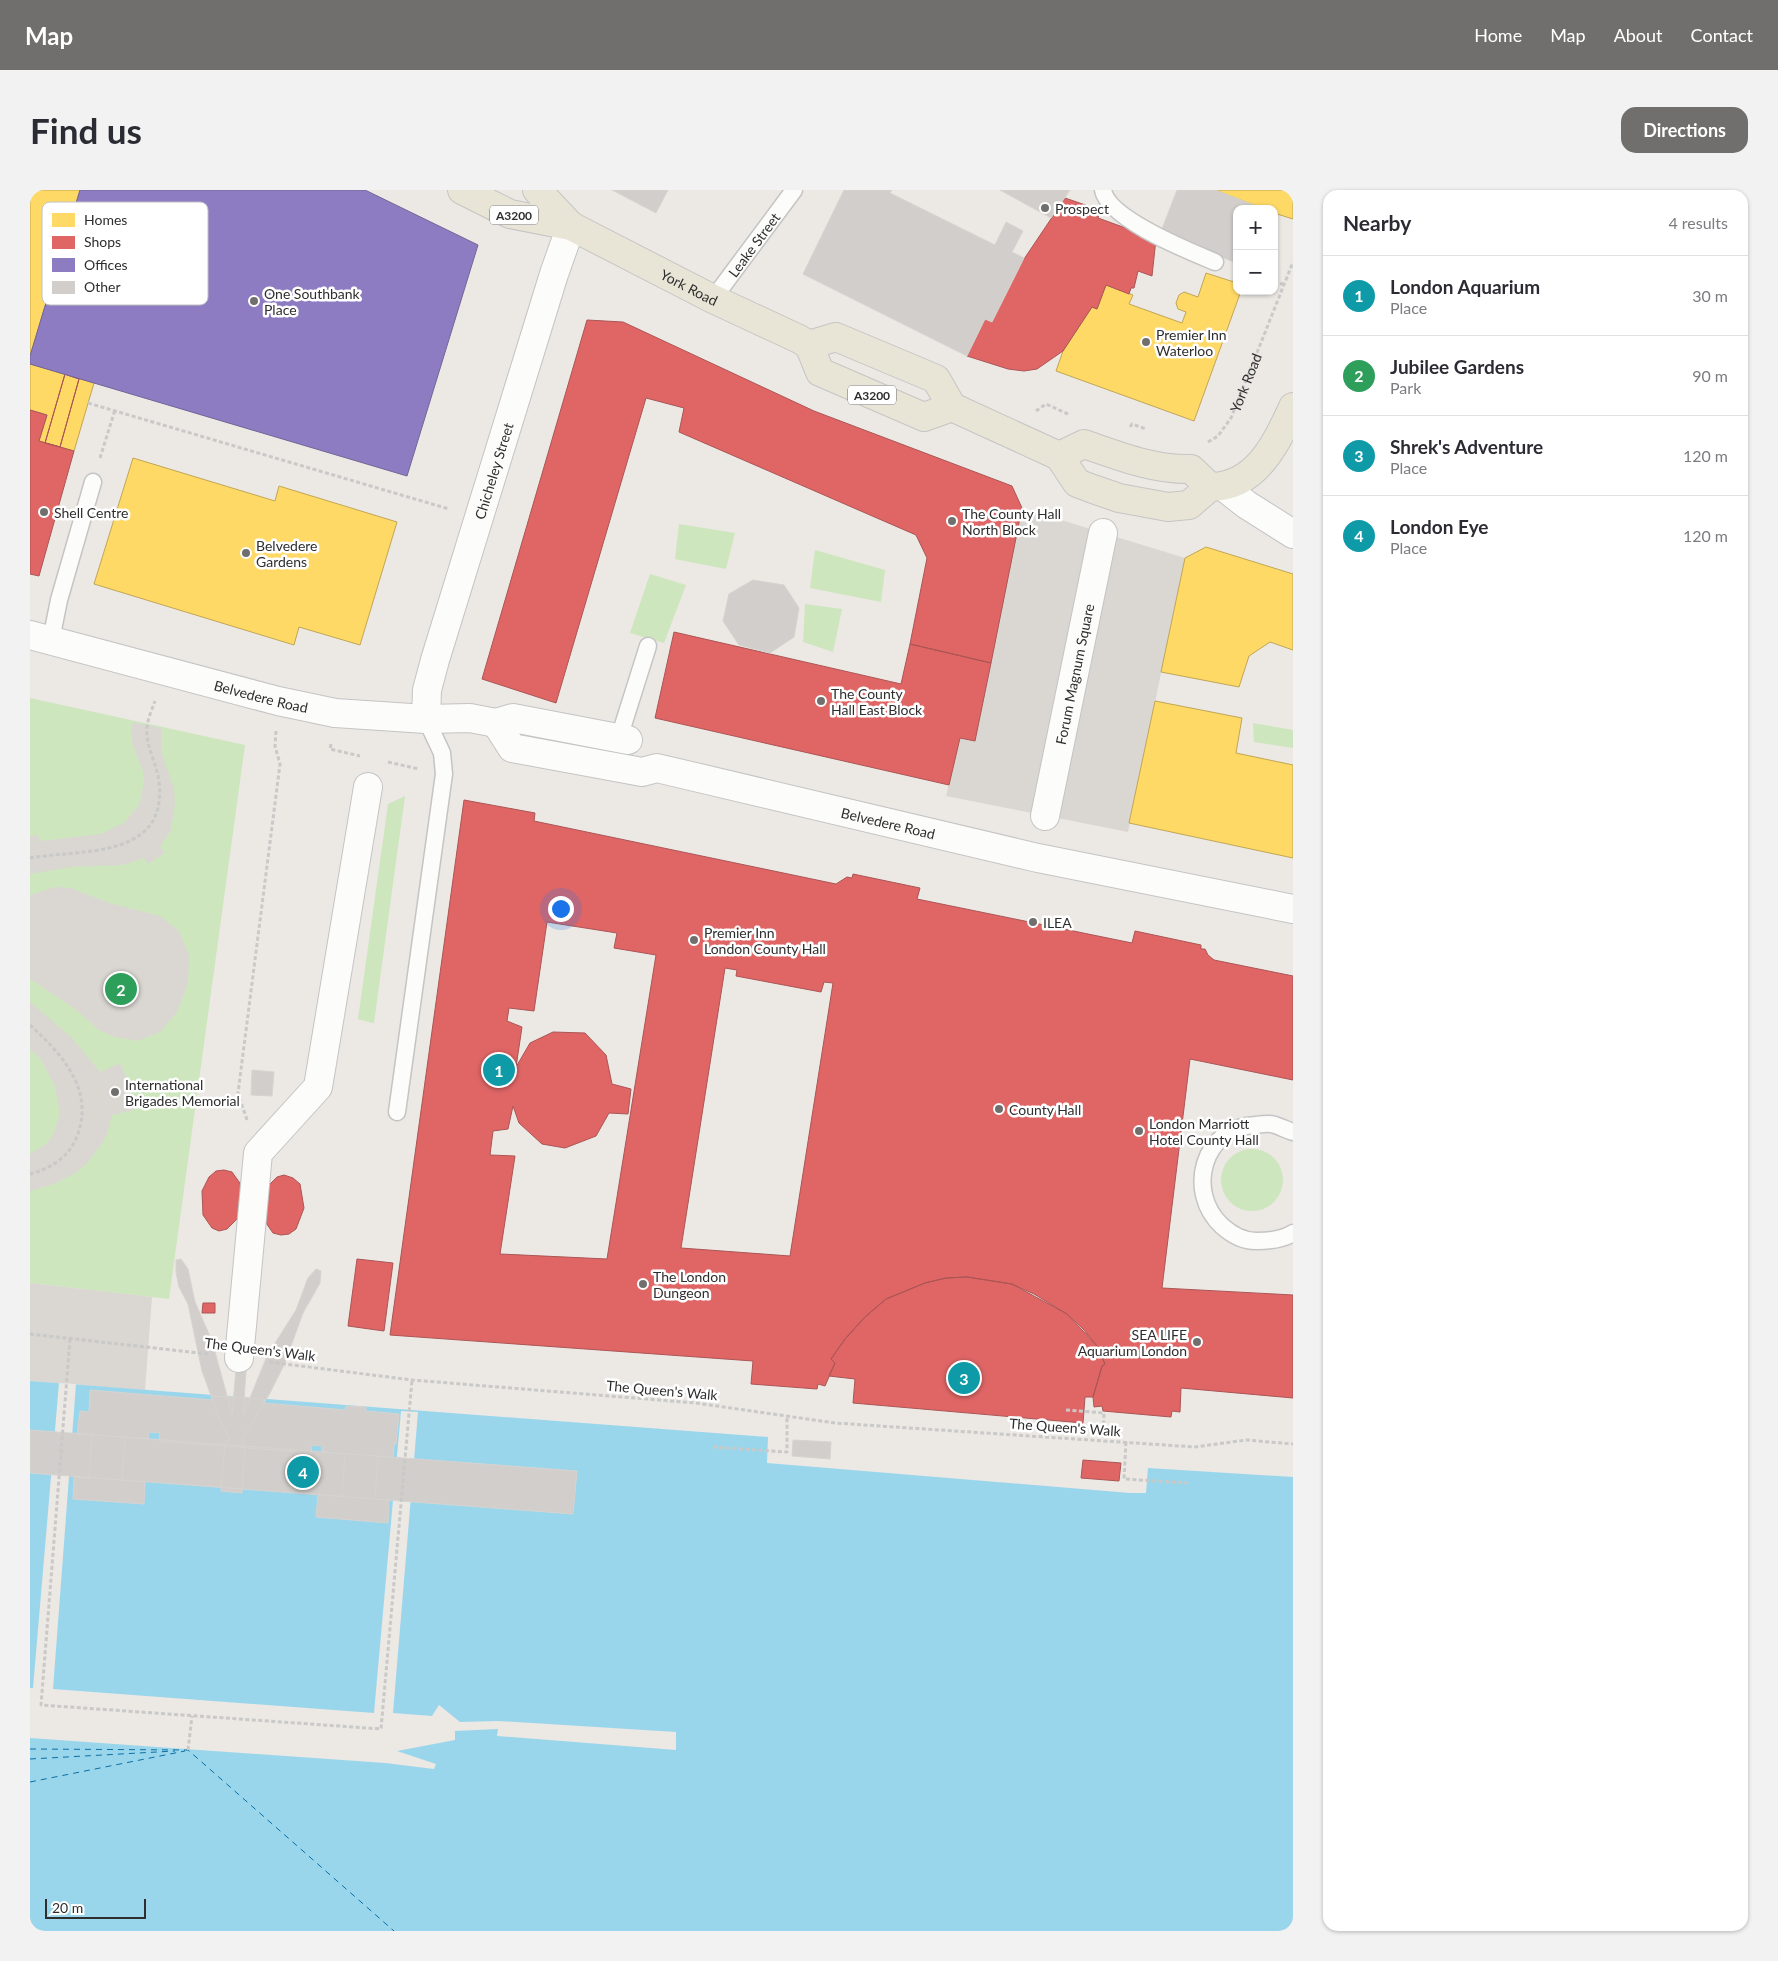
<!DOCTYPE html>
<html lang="en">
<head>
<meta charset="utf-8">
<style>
  body { margin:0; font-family:Lato,sans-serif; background:#f2f2f3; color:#2b2b33 }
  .controls { position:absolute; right:15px; top:15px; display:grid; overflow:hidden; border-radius:10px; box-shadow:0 1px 4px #0004 }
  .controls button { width:45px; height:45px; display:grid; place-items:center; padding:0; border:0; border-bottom:1px solid #e1e1e2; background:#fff; color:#2b2b33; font:25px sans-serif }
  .scale { position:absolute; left:15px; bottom:12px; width:101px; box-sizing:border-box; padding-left:5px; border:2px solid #2e2e2e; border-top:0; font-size:14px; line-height:18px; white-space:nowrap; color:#2e2e2e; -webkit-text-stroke:4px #fff; paint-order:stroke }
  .you { position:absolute; left:530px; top:718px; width:18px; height:18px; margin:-12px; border:4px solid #fff; border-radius:50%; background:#1a73e8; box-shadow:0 0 0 8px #1a73e833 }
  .badge { display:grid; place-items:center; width:32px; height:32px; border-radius:50%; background:#706f6e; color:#fff; font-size:16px; font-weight:700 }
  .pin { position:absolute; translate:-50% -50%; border:2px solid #fff; box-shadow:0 1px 5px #0006 }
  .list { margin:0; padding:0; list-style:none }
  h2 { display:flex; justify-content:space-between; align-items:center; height:65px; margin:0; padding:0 20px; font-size:21px }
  h2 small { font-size:16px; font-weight:400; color:#7c7c81 }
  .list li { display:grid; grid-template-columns:32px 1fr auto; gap:15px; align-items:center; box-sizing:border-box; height:80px; padding:0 20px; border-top:1px solid #e1e1e2 }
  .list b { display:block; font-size:19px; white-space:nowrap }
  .list p { margin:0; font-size:16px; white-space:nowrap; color:#7c7c81 }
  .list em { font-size:16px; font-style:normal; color:#7c7c81 }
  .map { position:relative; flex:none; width:1263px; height:1741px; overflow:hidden; border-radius:15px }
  header { display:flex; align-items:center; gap:30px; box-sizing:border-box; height:70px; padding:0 25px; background:#706f6e; color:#fff }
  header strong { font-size:24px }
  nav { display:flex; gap:28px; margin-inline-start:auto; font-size:18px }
  .intro { display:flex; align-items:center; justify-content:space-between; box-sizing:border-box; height:120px; padding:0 30px }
  h1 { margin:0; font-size:35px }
  .button { padding:12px 22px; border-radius:15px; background:#706f6e; color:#fff; font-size:18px; font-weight:700 }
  main { display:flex; gap:30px; padding:0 30px }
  aside { flex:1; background:#fff; border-radius:15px; box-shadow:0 1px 4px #0004 }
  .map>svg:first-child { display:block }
  .green { fill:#cee6be }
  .plaza { fill:#dad6d2 }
  .water { fill:#99d6ec }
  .pier { fill:#ece8e4 }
  .homes { fill:#ffd966; stroke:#c0a655 }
  .shops { fill:#e06666; stroke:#ab5555; fill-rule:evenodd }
  .offices { fill:#8e7cc3; stroke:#716596 }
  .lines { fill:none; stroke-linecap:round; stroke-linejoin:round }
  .ferry { stroke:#0d6fa3; stroke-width:1; stroke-dasharray:6 5; stroke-linecap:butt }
  .building { fill:#d1cecb; stroke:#d7d4d0 }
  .lane-casing { stroke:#c5c4c5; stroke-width:19 }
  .street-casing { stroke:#c5c4c5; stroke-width:30 }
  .primary-casing { stroke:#c6c5c4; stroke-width:30 }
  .path { stroke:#c9c9c8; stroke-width:3; stroke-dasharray:4 2.5; stroke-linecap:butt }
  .lane { stroke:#fcfcfb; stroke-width:16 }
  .street { stroke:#fcfcfb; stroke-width:28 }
  .primary { stroke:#e8e4d6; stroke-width:28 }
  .poi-dot { fill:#706f6e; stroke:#fff; stroke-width:2 }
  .labels { text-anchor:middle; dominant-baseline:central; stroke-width:5; stroke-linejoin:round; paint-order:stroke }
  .shield { fill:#fff; stroke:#6d6d6d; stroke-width:1 }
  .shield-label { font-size:12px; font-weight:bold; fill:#2e2e2e }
  .poi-label { font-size:14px; fill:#2e2e2e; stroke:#fff; text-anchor:start }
  .street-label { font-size:14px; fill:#2e2e2e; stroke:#fff }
  .key { fill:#fff; stroke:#c0c0c0; stroke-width:1 }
  .key-label { font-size:14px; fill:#2e2e2e }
</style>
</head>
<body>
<header>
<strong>Map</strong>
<nav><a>Home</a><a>Map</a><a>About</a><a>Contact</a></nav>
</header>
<div class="intro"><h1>Find us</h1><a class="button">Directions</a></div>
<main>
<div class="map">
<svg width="1263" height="1741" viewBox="0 0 1263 1741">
  <rect width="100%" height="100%" fill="#ece8e4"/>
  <!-- green -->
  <path class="green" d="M 649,334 L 705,343 L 696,379 L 645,369 Z
    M 785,360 L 855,380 L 851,412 L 780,398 Z
    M 620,384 L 656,395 L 634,453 L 600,443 Z
    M 775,414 L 812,419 L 803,462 L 773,452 Z
    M 0,508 L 215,555 L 139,1109 L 0,1093 Z
    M 1223,533 L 1263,540 L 1263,558 L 1224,552 Z
    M 375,606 L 344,833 L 342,833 L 328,829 L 358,614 Z
    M1191 990a31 31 0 1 1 62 0a31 31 0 1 1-62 0Z"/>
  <!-- plaza -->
  <path class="plaza" d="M 992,318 L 1155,368 L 1098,642 L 916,606 L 930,548 L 945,551 Z
    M 103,532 L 131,538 L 131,561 L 144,599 L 145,613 L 141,640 L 130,656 L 135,663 L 118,674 L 114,668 L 92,675 L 40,677 L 0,684 L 0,646 L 8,645 L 10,651 L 71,644 L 94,633 L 109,615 L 114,593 L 113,581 L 103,556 L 101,543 Z
    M 25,697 L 41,698 L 79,713 L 130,726 L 149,741 L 159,765 L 158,793 L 147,822 L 130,842 L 107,851 L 85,847 L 69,840 L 44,818 L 0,789 L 0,705 Z
    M 0,812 L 42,848 L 70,882 L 90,873 L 97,888 L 104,920 L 82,925 L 77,944 L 73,952 L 57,973 L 47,982 L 24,994 L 0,1001 L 0,964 L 16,954 L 23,945 L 30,924 L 25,896 L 10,868 L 0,859 Z
    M 0,1093 L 122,1107 L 115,1200 L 0,1191 Z"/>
  <!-- water -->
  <path class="water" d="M 0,1191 L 738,1247 L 737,1273 L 1100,1303 L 1116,1303 L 1118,1278 L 1263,1287 L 1263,1741 L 0,1741 Z"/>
  <!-- pier -->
  <path class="pier" d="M 29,1193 L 46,1194 L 23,1499 L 344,1523 L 371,1221 L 388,1222 L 363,1523 L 402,1526 L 409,1515 L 430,1532 L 468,1531 L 646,1542 L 646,1560 L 467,1546 L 468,1539 L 425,1541 L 425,1550 L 367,1561 L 406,1574 L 404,1579 L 355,1573 L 0,1548 L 0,1498 L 3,1498 Z"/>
  <!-- homes -->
  <path class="homes" d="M 0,0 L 50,0 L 0,166 Z
    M 1185,0 L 1263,0 L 1263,29 L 1244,23 L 1244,19 L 1234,19 Z
    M 1176,83 L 1207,93 L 1207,101 L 1211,101 L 1164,231 L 1026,181 L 1033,161 L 1062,117 L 1067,119 L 1076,95 L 1103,105 L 1099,114 L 1152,133 L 1156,122 L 1148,119 L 1146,113 L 1149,105 L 1154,102 L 1168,107 Z
    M 0,174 L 64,193 L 44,261 L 9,251 L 17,225 L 0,220 Z
    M 103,268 L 245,311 L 249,296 L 367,332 L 330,455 L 269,437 L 264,455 L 64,394 Z
    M 1176,357 L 1263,384 L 1263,460 L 1240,452 L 1219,466 L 1209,497 L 1131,482 L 1155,368 Z
    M 1125,511 L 1212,528 L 1206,563 L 1263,575 L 1263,668 L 1099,633 Z"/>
  <!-- shops -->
  <path class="shops" d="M 1035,8 L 1070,20 L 1068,28 L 1126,49 L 1122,86 L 1108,81 L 1104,98 L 1101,98 L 1099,104 L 1076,95 L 1067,119 L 1062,117 L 1033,161 L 1007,179 L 994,181 L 978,179 L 937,166 L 955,129 L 962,132 L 986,81 Z
    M 557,130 L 593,132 L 784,221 L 982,296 L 992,318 L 961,473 L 880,454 L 897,368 L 886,345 L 649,242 L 654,218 L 616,208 L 526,513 L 452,489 Z
    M 35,184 L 49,189 L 30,257 L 15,253 Z
    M 35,184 L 49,189 L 30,257 L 15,253 Z
    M 0,220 L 17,225 L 9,251 L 44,261 L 9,386 L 0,384 Z
    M 644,442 L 871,494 L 880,454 L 961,473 L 945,551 L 930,548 L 919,595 L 625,528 Z
    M 434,610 L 505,623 L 504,631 L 806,694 L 817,687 L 822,688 L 823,684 L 890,698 L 887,709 L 1102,753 L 1105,741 L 1171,755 L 1171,759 L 1175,759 L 1178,765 L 1184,770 L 1263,786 L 1263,890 L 1160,869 L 1132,1098 L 1263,1105 L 1263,1208 L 1151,1198 L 1150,1222 L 1142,1221 L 1141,1227 L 1073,1221 L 1072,1216 L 1064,1217 L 1063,1207 L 1072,1176 L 1075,1174 L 1067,1156 L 1053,1139 L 1037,1124 L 982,1094 L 937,1087 L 916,1088 L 895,1093 L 856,1109 L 835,1127 L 815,1149 L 801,1169 L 805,1173 L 795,1196 L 788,1194 L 787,1199 L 721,1194 L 723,1171 L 360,1145 ZM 517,732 L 587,743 L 584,758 L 626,765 L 577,1069 L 470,1064 L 485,966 L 460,965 L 463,941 L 478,939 L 483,916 L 489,933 L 512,954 L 535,958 L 566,946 L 579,923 L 598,924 L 601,899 L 582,894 L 576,865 L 555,843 L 523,842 L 500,853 L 486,877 L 492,837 L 477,831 L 479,818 L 504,821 ZM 695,778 L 707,780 L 706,786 L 791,802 L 794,792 L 803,793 L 760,1066 L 651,1058 Z
    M 194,980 L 202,982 L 212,996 L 209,1027 L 197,1039 L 189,1041 L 182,1038 L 173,1025 L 172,1001 L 179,987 L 186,981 Z
    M 254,985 L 263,988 L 270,994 L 274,1018 L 266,1039 L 259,1044 L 251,1045 L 243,1043 L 234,1030 L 236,998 L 247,987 Z
    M 327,1069 L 363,1073 L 354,1141 L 318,1136 Z
    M 937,1087 L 982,1094 L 1004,1104 L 1037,1124 L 1067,1156 L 1075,1174 L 1072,1176 L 1063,1207 L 1055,1207 L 1053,1233 L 823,1213 L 825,1189 L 799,1186 L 805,1173 L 801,1169 L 815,1149 L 835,1127 L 856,1109 L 895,1093 L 916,1088 Z
    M 173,1113 L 185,1113 L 185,1123 L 172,1123 Z
    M 1053,1270 L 1091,1273 L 1089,1291 L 1051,1288 Z"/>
  <!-- offices -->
  <path class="offices" d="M 50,0 L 335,0 L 448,55 L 377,286 L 0,174 L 0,166 Z"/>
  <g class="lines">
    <!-- ferry -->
    <path class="ferry" d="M 0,1559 L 158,1560 L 364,1741
      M 0,1569 L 145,1561
      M 0,1592 L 155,1561"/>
  </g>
  <!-- building -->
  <path class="building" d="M 582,0 L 638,0 L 626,23 Z
    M 814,0 L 862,0 L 860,3 L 965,55 L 976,32 L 993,41 L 982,62 L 994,68 L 962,132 L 955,129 L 937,166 L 773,84 Z
    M 970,0 L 1040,0 L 1021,28 Z
    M 1147,0 L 1185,0 L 1234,19 L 1207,19 L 1207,73 L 1130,44 Z
    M 723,390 L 754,395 L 769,418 L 764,447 L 740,463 L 709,455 L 693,431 L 699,404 Z
    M 222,880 L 244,882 L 242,906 L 221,905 Z
    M 151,1069 L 158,1079 L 165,1112 L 182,1151 L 202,1224 L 206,1180 L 216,1181 L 213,1225 L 237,1166 L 266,1120 L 278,1088 L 286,1079 L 291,1081 L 290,1093 L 273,1123 L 254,1175 L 240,1203 L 211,1252 L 215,1252 L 212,1303 L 191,1301 L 195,1251 L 200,1251 L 189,1228 L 172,1181 L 158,1114 L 149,1097 L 146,1082 L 146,1070 Z
    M 60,1200 L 183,1210 L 183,1206 L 234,1209 L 234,1213 L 316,1220 L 316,1216 L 336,1217 L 336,1221 L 369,1224 L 366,1254 L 364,1254 L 363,1268 L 348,1266 L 345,1309 L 359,1310 L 358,1333 L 286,1327 L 288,1305 L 312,1306 L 315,1264 L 292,1262 L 292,1256 L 282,1255 L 281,1263 L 129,1251 L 130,1243 L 119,1242 L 118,1249 L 95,1247 L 92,1290 L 115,1292 L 114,1314 L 43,1309 L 44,1287 L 59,1288 L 62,1245 L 47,1244 L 50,1221 L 59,1222 Z
    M 0,1240 L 547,1281 L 543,1324 L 0,1283 Z
    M 763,1250 L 801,1252 L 800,1269 L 762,1266 Z"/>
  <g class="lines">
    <defs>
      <g id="lane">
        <path d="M 1073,0 C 1078,29 1159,61 1185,72"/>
        <path id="s2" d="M 683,109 L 764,0"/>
        <path d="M 21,450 L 29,410 L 63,292"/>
        <path d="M 589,548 L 618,456"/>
        <path d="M 367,922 L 414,584 L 412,563 L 396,529"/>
        <path d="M 1263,942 C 1257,940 1251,937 1245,935 C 1240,933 1232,934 1226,935 C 1173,936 1155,1002 1192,1036 C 1202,1045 1213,1051 1226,1051 C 1239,1051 1252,1050 1263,1043"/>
      </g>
      <g id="street">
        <path d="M 1194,297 L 1217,315 L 1263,344"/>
        <path id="s3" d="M 0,445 L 248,511 L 305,523 L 396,529 L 440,528 L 466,533 L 483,528 L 598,550"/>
        <path id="s4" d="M 396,529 L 397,500 L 405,470 L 524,84 L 541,36"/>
        <path id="s5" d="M 466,533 L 482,558 L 612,582 L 627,578 L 1008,668 L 1263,719"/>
        <path id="s6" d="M 1015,626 L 1073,343"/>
        <path d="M 209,1168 L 228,963 L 288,897 L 338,597"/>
      </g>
      <g id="primary">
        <path id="s7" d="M 432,0 L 480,24 L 541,36 L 683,109 L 769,149 L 779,155 L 790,182 L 894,227 L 922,217"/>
        <path d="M 507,0 L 541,36"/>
        <path d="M 779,155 L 806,147 L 906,189 L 922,217 L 1029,266 L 1047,293 L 1063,299 L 1089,308 L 1138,317 L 1159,315 L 1180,297 C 1226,297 1246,254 1263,217"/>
        <path d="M 1029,266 L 1054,254 C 1089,266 1124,280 1161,279 L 1180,297"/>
      </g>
    </defs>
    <!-- lane casing -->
    <use href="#lane" class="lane-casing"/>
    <!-- street casing -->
    <use href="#street" class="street-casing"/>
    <!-- primary casing -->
    <use href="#primary" class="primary-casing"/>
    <!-- path -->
    <g class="path">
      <path d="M 1244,91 L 1255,95"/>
      <path d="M 58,213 L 419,319"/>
      <path d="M 1006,221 L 1016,214 L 1040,225"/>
      <path d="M 1100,237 L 1102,234 L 1116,239"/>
      <path id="s1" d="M 1178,252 L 1188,246 L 1201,228 L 1263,72"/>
      <path d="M 70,268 L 85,220"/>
      <path d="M 301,554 L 300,559 L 330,566"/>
      <path d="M 358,572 L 389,579"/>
      <path d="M 0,668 C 50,659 138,670 129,592 C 127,573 115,556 117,537 C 118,528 122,519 125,511"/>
      <path d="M 0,835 C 34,866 67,903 45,951 C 36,969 19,979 0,984"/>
      <path d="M 217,930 L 208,903 L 250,574 L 245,556 L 246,541"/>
      <path d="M 0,1144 L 178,1164"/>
      <path d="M 40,1149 L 11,1515 L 351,1539 L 382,1190"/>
      <path d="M 239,1172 L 382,1190 L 666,1213 L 805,1233 L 1165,1257 L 1216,1250 L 1263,1254"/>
      <path d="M 1036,1220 L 1074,1223 L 1073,1250"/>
      <path d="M 1096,1252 L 1094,1289 L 1158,1293"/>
      <path d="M 683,1257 L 757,1262 L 757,1226"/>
      <path d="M 158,1560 L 162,1526"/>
    </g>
    <!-- lane -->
    <use href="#lane" class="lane"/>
    <!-- street -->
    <use href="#street" class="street"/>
    <!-- primary -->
    <use href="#primary" class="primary"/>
  </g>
  <!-- markers -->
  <g class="poi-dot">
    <circle cx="1015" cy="18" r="5"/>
    <circle cx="224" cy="111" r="5"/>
    <circle cx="1116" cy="152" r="5"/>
    <circle cx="14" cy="322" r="5"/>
    <circle cx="922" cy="331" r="5"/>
    <circle cx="216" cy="363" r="5"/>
    <circle cx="791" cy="511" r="5"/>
    <circle cx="1003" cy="732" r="5"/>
    <circle cx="664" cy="750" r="5"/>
    <circle cx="85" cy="902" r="5"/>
    <circle cx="969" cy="919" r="5"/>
    <circle cx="1109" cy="941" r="5"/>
    <circle cx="613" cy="1094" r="5"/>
    <circle cx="1167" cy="1152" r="5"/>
  </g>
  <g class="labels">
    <!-- shield labels -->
    <g class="shield">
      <rect x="460" y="15.5" width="48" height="19" rx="4"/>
      <rect x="818" y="195.5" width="48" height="19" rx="4"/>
    </g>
    <g class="shield-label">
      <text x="484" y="25">A3200</text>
      <text x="842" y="205">A3200</text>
    </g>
    <!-- poi labels -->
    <g class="poi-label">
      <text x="1025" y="18">Prospect</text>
      <text x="234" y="103">One Southbank<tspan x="234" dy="16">Place</tspan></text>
      <text x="1126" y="144">Premier Inn<tspan x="1126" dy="16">Waterloo</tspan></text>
      <text x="24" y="322">Shell Centre</text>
      <text x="932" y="323">The County Hall<tspan x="932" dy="16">North Block</tspan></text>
      <text x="226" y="355">Belvedere<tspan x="226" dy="16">Gardens</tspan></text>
      <text x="801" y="503">The County<tspan x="801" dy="16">Hall East Block</tspan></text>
      <text x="1013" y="732">ILEA</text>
      <text x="674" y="742">Premier Inn<tspan x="674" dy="16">London County Hall</tspan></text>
      <text x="95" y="894">International<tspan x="95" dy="16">Brigades Memorial</tspan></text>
      <text x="979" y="919">County Hall</text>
      <text x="1119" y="933">London Marriott<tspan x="1119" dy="16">Hotel County Hall</tspan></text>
      <text x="623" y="1086">The London<tspan x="623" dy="16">Dungeon</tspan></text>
      <text x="1157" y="1144" text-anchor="end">SEA LIFE<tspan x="1157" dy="16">Aquarium London</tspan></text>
    </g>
    <!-- street labels -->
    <g class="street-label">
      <text stroke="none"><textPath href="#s2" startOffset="68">Leake Street</textPath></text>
      <text stroke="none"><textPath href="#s7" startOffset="249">York Road</textPath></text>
      <text stroke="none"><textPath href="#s1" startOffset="72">York Road</textPath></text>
      <text stroke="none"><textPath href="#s4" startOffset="258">Chicheley Street</textPath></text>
      <text stroke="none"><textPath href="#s6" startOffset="145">Forum Magnum Square</textPath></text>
      <text stroke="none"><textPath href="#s3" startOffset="239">Belvedere Road</textPath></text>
      <text stroke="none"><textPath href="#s5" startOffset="415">Belvedere Road</textPath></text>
      <text transform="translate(230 1159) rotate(7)">The Queen's Walk</text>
      <text transform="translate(632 1200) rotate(5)">The Queen's Walk</text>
      <text transform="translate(1035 1237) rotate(4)">The Queen's Walk</text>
    </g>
  </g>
  <!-- legend -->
  <rect x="12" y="12" width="166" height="103" rx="8" class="key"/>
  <rect x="22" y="23" width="23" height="14" fill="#ffd966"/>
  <rect x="22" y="46" width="23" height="13" fill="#e06666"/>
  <rect x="22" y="68" width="23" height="14" fill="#8e7cc3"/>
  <rect x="22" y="91" width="23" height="13" fill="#d1cecb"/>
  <g class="key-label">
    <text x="54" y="35">Homes</text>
    <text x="54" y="57">Shops</text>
    <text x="54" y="80">Offices</text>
    <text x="54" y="102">Other</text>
  </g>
</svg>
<div class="controls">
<button>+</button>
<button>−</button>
</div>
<div class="scale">20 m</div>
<div class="you"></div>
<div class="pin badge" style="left:469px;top:880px;background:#0f9aa8">1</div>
<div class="pin badge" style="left:91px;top:799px;background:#2e9e5b">2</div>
<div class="pin badge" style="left:934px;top:1188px;background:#0f9aa8">3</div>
<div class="pin badge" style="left:273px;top:1282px;background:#0f9aa8">4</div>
</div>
<aside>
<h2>Nearby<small>4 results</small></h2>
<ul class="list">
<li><span class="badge" style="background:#0f9aa8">1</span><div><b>London Aquarium</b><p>Place</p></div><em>30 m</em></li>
<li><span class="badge" style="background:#2e9e5b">2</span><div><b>Jubilee Gardens</b><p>Park</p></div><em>90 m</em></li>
<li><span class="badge" style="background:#0f9aa8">3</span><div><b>Shrek's Adventure</b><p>Place</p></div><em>120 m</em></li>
<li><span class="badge" style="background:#0f9aa8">4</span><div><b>London Eye</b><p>Place</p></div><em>120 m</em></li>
</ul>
</aside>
</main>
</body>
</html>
